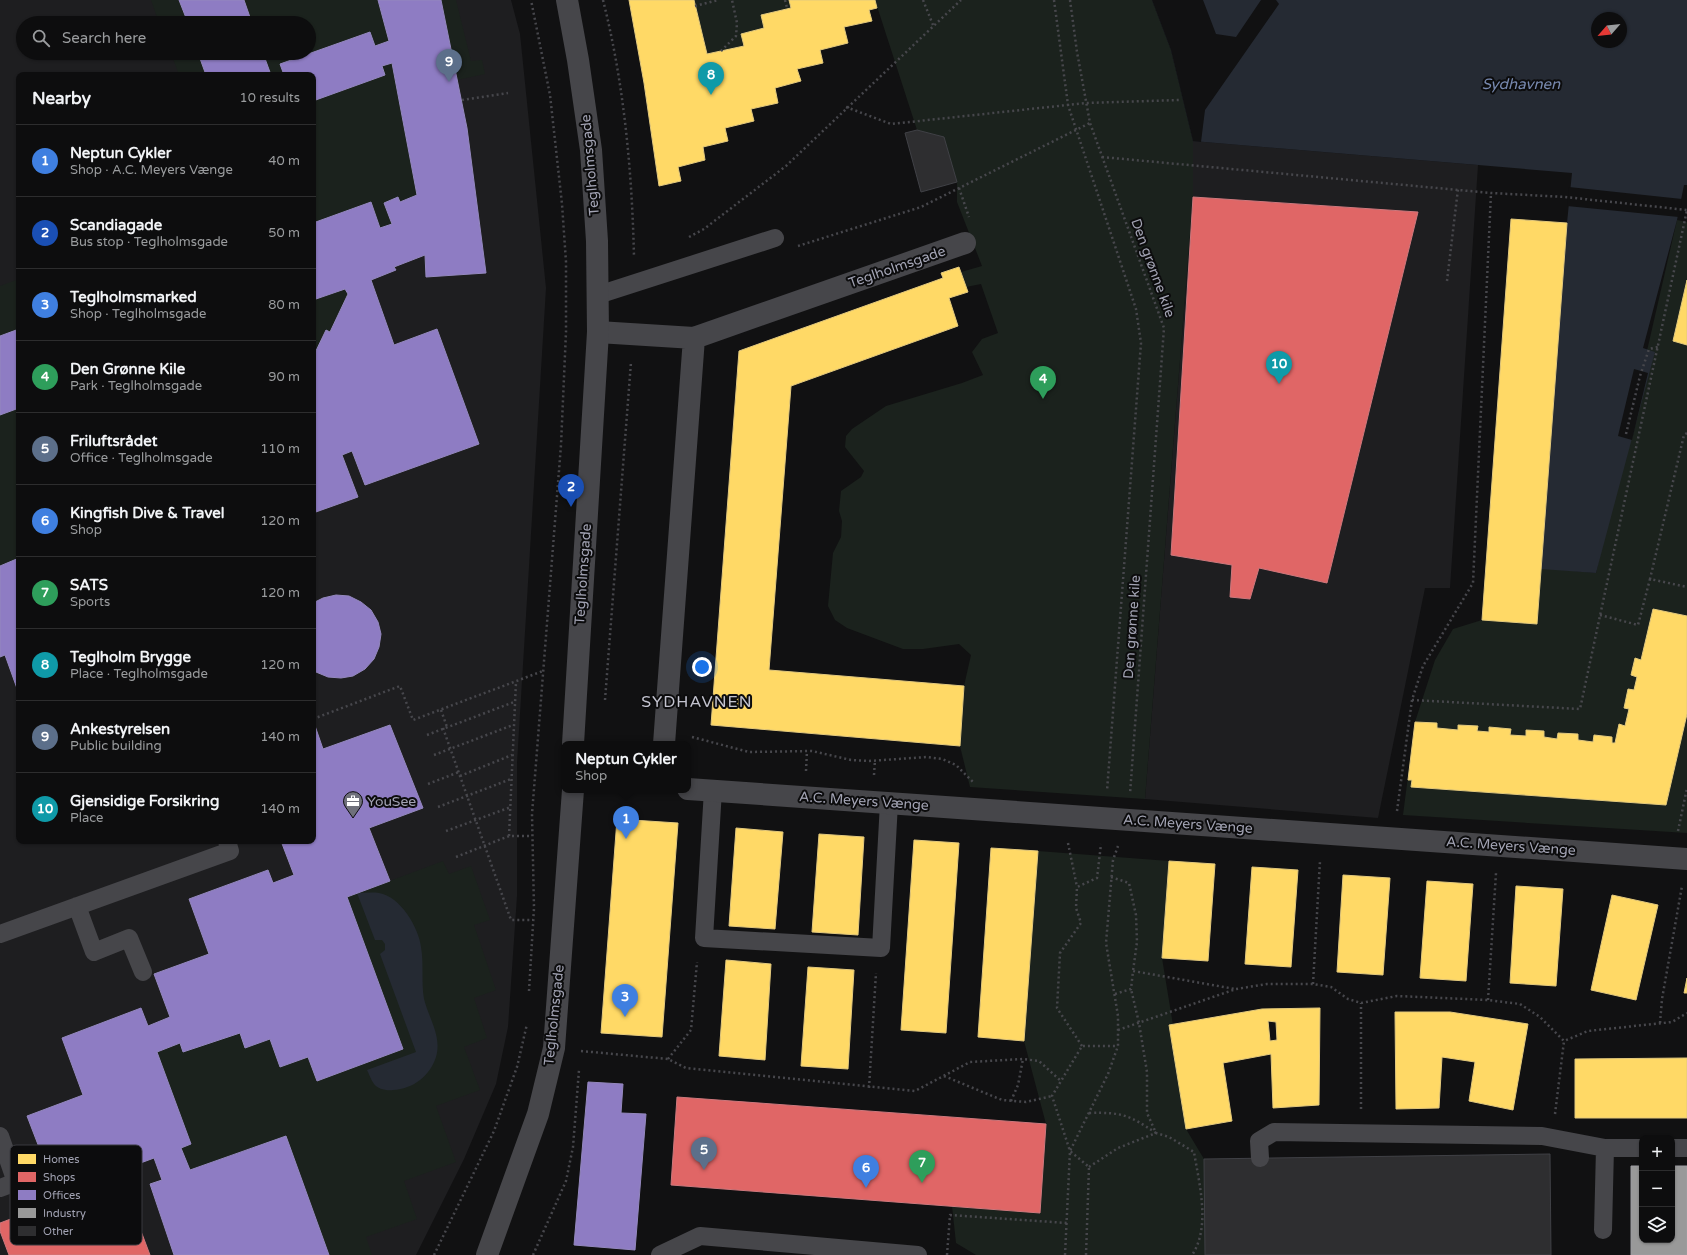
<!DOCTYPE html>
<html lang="en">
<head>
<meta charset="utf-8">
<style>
  body { margin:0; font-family:"Varela Round",sans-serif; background:#1b1b1c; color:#f1f3f6 }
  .controls { position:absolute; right:12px; bottom:12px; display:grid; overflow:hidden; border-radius:8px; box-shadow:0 1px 3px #0004 }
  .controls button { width:36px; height:36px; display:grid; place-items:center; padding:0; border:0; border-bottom:1px solid #2d2d2e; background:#0d0d0e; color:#f1f3f6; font:20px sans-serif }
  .compass { position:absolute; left:1591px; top:12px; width:36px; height:36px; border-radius:50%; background:#0d0d0e; box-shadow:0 1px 3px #0004; rotate:242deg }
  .you { position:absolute; left:702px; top:667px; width:14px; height:14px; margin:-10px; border:3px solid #fff; border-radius:50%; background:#1a73e8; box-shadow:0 0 0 6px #1a73e833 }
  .badge { display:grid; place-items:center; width:26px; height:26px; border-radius:50%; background:#6f707b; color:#fff; font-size:13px; font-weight:700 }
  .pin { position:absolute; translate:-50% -33px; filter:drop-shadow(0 1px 2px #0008) }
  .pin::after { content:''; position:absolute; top:21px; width:14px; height:12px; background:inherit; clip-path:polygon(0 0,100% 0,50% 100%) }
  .popup { position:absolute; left:561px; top:741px; width:130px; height:52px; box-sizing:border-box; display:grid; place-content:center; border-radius:8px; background:#0d0d0e; filter:drop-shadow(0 1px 3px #0005); font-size:13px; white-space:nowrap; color:#9a9c9e }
  .popup b { font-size:15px; color:#f1f3f6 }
  .popup::after { content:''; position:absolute; left:50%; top:100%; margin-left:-8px; border:8px solid transparent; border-top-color:#0d0d0e }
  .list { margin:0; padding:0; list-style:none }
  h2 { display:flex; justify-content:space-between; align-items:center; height:52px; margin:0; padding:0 16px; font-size:17px }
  h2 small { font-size:13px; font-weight:400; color:#9a9c9e }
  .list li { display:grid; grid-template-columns:26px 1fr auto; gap:12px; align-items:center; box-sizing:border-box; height:72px; padding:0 16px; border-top:1px solid #2d2d2e }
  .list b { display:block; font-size:15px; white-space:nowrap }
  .list p { margin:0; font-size:13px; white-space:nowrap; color:#9a9c9e }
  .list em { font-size:13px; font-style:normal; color:#9a9c9e }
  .icon { flex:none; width:22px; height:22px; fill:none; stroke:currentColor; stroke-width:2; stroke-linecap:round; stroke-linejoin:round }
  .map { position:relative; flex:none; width:1687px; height:1255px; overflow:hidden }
  .search { position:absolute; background:#0d0d0e; box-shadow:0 1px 3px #0004; left:16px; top:16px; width:300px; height:44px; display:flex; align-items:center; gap:10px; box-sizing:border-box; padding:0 14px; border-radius:22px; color:#9a9c9e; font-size:15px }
  .panel { position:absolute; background:#0d0d0e; box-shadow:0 1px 3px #0004; left:16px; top:72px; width:300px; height:772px; border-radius:8px }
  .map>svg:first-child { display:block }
  .built { fill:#1e1e20; fill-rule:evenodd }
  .green { fill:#1b221d }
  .water { fill:#252a33; fill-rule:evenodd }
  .pier { fill:#111112 }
  .homes { fill:#ffd966; stroke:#e3c97d; fill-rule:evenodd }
  .shops { fill:#e06666; stroke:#cd787d }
  .offices { fill:#8e7cc3; stroke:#9488be }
  .industry { fill:#999; stroke:#9c9ca1 }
  .building { fill:#2e2e30; stroke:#404146 }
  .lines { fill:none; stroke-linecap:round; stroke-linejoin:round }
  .path { stroke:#47474c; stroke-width:2.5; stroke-dasharray:2 3; stroke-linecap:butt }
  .service { stroke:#46464a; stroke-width:18 }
  .minor { stroke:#46464a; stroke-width:22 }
  .tertiary { stroke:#46464a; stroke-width:22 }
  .labels { text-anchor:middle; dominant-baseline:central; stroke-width:4; stroke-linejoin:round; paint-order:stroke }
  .street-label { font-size:14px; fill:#a2a3b3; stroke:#0c0c0d }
  .poi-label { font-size:14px; fill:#a2a3b3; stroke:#0c0c0d; text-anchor:start }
  .water-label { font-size:15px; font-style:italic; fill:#7889af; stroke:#0c0c0d }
  .quarter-label { font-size:16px; letter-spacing:1px; fill:#c3c3cf; stroke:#0c0c0d }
  .key { fill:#0c0c0d; stroke:#39393f; stroke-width:1 }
  .key-label { font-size:11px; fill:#a2a3b3 }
</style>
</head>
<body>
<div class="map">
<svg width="1687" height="1255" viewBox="0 0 1687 1255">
  <rect width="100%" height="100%" fill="#111112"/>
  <!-- built -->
  <path class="built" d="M 0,0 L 511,0 L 520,34 L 546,288 L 517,763 L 517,896 L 508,1027 L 496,1084 L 464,1159 L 416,1255 L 0,1255 ZM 23,23 L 309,23 L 309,53 L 23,53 ZM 19,75 L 313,75 L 313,841 L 19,841 Z
    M 1193,141 L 1478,165 L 1450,588 L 1425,588 L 1378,818 L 1145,799 L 1193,197 Z"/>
  <!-- green -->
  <path class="green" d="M 151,0 L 179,0 L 188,23 L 159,23 Z
    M 244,0 L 378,0 L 389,41 L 375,46 L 369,32 L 281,64 L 284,75 L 271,75 L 263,53 L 309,53 L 309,23 L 252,23 Z
    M 441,0 L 456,0 L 471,61 L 482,60 L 485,74 L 457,80 Z
    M 694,0 L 789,0 L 791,8 L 761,15 L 764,28 L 741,34 L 743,46 L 707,54 Z
    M 875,0 L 1152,0 L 1171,50 L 1193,141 L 1193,197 L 1145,799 L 970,787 L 960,746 L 964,686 L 971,655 L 959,644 L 923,649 L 903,649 L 847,628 L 835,620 L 828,606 L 833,553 L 841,537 L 842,521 L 839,511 L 841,491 L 861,477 L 864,471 L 845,447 L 846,436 L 852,429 L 886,406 L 962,383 L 983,375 L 972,352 L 982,339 L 998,333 L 981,284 L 966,287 L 961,272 L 982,266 L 957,202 L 957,182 L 944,137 L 917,130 Z
    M 171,53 L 198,53 L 206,75 L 179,75 Z
    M 392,63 L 417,195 L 400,202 L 397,198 L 384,203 L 392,224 L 380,228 L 371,202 L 313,223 L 313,101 L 385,75 L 382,66 Z
    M 1511,219 L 1541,568 L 1596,573 L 1677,220 L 1687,222 L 1687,833 L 1403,815 L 1415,722 L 1435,660 L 1453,629 L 1482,620 Z
    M 19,279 L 19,329 L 0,336 L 0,286 Z
    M 345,289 L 348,294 L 330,332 L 325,330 L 313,357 L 313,300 Z
    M 19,408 L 19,558 L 0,566 L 0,415 Z
    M 1038,851 L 1169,861 L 1162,958 L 1173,1025 L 1186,1129 L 1204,1159 L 1205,1255 L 976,1255 L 956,1243 L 952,1206 L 1040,1212 L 1046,1124 L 1024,1041 Z
    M 443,861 L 449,874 L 471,866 L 490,920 L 474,925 L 496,990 L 474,998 L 487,1038 L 464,1047 L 480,1090 L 436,1106 L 456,1162 L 404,1181 L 417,1219 L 366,1237 L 372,1255 L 329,1255 L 286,1136 L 190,1170 L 181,1148 L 191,1144 L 157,1052 L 180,1043 L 183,1052 L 240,1033 L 245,1048 L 270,1039 L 308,1057 L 317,1080 L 403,1049 L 347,897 Z"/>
  <!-- water -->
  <path class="water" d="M 1152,0 L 1687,0 L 1687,185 L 1684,185 L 1677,220 L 1643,348 L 1655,352 L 1596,573 L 1541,569 L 1567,223 L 1572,173 L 1193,141 L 1171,50 ZM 1597,18 L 1621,18 L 1621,42 L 1597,42 Z
    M 357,893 C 364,893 372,892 379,893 C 400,896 419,928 421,947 C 424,964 421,982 424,999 C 429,1019 442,1036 436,1057 C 430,1076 413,1089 393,1090 C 386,1091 378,1089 374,1084 C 371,1080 369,1074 367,1070 L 416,1052 L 380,954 L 385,950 L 385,944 L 382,940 L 375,940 Z"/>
  <!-- pier -->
  <path class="pier" d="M 1152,0 L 1203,0 L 1216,34 L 1236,37 L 1261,0 L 1276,0 L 1279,4 L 1205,110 L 1201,142 L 1193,141 L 1171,50 Z
    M 1569,187 L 1682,199 L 1679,217 L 1567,206 Z
    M 1634,369 L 1648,373 L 1632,440 L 1618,436 Z"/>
  <!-- homes -->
  <path class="homes" d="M 629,0 L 694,0 L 707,54 L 744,46 L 741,34 L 764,28 L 761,15 L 791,8 L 789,0 L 875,0 L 877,8 L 869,10 L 872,21 L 844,27 L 848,43 L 820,50 L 823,63 L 797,69 L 801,81 L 775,88 L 778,103 L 751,109 L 754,121 L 725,128 L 728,141 L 703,147 L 705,160 L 678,167 L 681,181 L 659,186 L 644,83 Z
    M 1511,219 L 1567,223 L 1537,624 L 1482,620 Z
    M 959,267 L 968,292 L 949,298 L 958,326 L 791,386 L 769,670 L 964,686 L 960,746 L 711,725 L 739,351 L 943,278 L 941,273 Z
    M 1687,280 L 1687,345 L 1673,341 Z
    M 1653,609 L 1687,616 L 1687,714 L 1666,805 L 1411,787 L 1412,780 L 1408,780 L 1415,722 L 1437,723 L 1437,728 L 1458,730 L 1458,725 L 1478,726 L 1477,731 L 1489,732 L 1489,727 L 1511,729 L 1510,735 L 1526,736 L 1526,730 L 1544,731 L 1544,737 L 1557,739 L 1558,733 L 1578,734 L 1578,740 L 1593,742 L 1594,735 L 1612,737 L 1612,743 L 1615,743 L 1619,724 L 1625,726 L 1629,709 L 1624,708 L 1628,689 L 1634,690 L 1637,677 L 1631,675 L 1635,658 L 1641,660 Z
    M 617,819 L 678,823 L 662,1037 L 601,1033 Z
    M 736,828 L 783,832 L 775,929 L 729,926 Z
    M 819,834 L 864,837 L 858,935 L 812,932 Z
    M 914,840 L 959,843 L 946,1033 L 901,1030 Z
    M 991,848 L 1038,851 L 1024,1041 L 978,1037 Z
    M 1169,861 L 1215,864 L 1208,961 L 1162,958 Z
    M 1252,867 L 1298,870 L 1291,967 L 1245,964 Z
    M 1343,875 L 1390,878 L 1383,975 L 1337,972 Z
    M 1427,881 L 1473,884 L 1466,981 L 1420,978 Z
    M 1516,886 L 1563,889 L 1556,986 L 1510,983 Z
    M 1612,895 L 1658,905 L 1636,1000 L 1591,990 Z
    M 726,960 L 771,964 L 765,1060 L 719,1056 Z
    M 808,967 L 854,970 L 848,1069 L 801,1066 Z
    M 1687,978 L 1687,993 L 1684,993 Z
    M 1320,1008 L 1319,1105 L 1273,1108 L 1271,1054 L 1223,1063 L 1232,1121 L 1186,1129 L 1169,1025 L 1262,1009 ZM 1268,1021 L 1276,1022 L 1277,1040 L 1270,1041 Z
    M 1395,1012 L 1450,1012 L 1528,1024 L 1513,1110 L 1469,1101 L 1475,1062 L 1442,1057 L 1439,1108 L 1396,1109 Z
    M 1687,1058 L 1687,1118 L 1575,1118 L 1575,1059 Z"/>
  <!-- shops -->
  <path class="shops" d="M 1193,197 L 1418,212 L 1327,583 L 1259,568 L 1250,599 L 1230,597 L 1232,565 L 1171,555 Z
    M 677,1097 L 1046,1124 L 1040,1213 L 671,1185 Z
    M 121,1178 L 150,1255 L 9,1255 L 0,1231 L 0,1223 Z"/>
  <!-- offices -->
  <path class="offices" d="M 179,0 L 244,0 L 252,23 L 188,23 Z
    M 378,0 L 441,0 L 467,128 L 486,273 L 426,277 L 425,255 L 394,267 L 396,270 L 371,280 L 394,345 L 437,329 L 479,444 L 365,485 L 352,451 L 342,455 L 358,497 L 313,513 L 313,357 L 326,330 L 330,332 L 348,294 L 345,289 L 313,300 L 313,223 L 371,202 L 380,228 L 392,224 L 384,203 L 398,197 L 400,202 L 417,195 L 392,63 L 382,66 L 385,75 L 313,101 L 313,75 L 284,75 L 280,64 L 370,32 L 375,46 L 389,41 Z
    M 198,53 L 263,53 L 271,75 L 206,75 Z
    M 19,329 L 19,408 L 0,415 L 0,336 Z
    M 19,558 L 19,694 L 5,655 L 0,657 L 0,566 Z
    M 336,595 L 349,596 L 361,602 L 371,610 L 378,622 L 381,634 L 379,647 L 374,659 L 365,669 L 353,676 L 341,678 L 328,677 L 316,672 L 313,673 L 313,603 L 323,598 Z
    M 313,720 L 323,749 L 390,725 L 423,808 L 369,828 L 390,881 L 347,897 L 403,1049 L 317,1081 L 308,1057 L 280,1067 L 270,1039 L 245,1048 L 240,1033 L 183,1052 L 180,1043 L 157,1052 L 191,1144 L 181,1148 L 190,1170 L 286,1136 L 329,1255 L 174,1255 L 150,1184 L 162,1180 L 154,1158 L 57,1194 L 27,1116 L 83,1095 L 62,1038 L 141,1008 L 148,1026 L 170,1017 L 154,974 L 209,954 L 189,899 L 268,870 L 273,883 L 294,875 L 281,841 L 313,841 Z
    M 588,1082 L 623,1084 L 621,1113 L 646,1114 L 635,1250 L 574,1245 Z"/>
  <!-- industry -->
  <path class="industry" d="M 1631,1166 L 1642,1166 L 1642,1240 L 1672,1240 L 1672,1166 L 1687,1166 L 1687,1255 L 1631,1255 Z"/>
  <!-- building -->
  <path class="building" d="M 917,130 L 944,137 L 957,182 L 921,192 L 905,133 Z
    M 1550,1154 L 1551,1255 L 1205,1255 L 1204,1159 Z"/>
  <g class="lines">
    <!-- path -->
    <path class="path" d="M 603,0 C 624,83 632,171 634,257
      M 785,0 L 787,8
      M 923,0 L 933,25
      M 1054,0 L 1068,105 L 1136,309 L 1141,343 L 1107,791
      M 1070,0 L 1077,52 L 1090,123 L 1164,328 L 1130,794
      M 695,6 L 718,0
      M 721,51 L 736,36 L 737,23 L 732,0
      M 462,100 L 508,93
      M 846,107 L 891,124 L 1086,103 L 1179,100
      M 1102,157 L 1491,193 L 1565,197 L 1687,210
      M 959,188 L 969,217
      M 689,237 L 704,229 L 786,166 L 961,0
      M 798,246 L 921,207 L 1090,123
      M 1447,281 L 1458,189
      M 1687,433 L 1684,435 L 1650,579 L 1687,587
      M 1626,434 L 1640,376 L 1649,349 L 1658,347
      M 1600,615 L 1638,625 L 1650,579
      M 605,700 L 631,362
      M 1412,700 L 1580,709 L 1687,210
      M 441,710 L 447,727
      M 313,719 L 400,686 L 413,720 L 543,671
      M 443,728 L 511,920 L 533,920
      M 427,735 L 514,702
      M 692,737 L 749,752 L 812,751 L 851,760 L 869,761 L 927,757 L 942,759 L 956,765 L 973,782
      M 434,755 L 513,725
      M 806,771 L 807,751
      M 874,775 L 875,760
      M 460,776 L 512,755
      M 428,784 L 459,772
      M 438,807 L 511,779
      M 1397,811 L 1412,700 L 1423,666 L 1473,583 L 1491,193
      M 446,831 L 511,807
      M 1678,831 L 1687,788
      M 509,836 L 516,682
      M 1068,843 L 1077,887
      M 456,857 L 509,836 L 532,836
      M 1111,877 L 1129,883 L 1136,915 L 1137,942 L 1133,971
      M 1313,984 L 1320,861
      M 529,991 L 534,908 L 532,814 L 561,445 L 566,332 L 566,262 L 562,204 L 550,95 L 531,0
      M 1115,994 L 1131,989 L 1133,971 L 1235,989
      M 1488,1000 L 1496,873
      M 1660,1023 L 1662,999 L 1682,886
      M 1118,1030 L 1236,989 L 1267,984 L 1313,984 L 1331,987 L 1348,999 L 1361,1003 L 1397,996 L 1488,1000 L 1520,1004 L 1540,1017 L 1564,1041 L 1588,1031 L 1672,1022 L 1687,1013
      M 1082,1046 L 1057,1008 L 1060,953 L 1081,923 L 1076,908 L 1077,887 L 1097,878 L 1101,844
      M 581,1051 L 668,1059 L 686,1068 L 915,1091 L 970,1062 L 1023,1059 L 1039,1061 L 1061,1081
      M 668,1059 L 691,1030 L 697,962
      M 944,1076 L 1002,1100 L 1026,1102 L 1052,1096
      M 869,1088 L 876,973
      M 1011,1101 L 1018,1085 L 1023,1059
      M 1361,1109 L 1361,1003
      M 1089,1113 C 1122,1112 1129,1115 1156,1133 L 1147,1113 L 1147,1072 L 1139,1023 L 1131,989
      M 1555,1114 L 1564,1041
      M 1089,1167 L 1118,1148 L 1156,1133 L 1169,1137 L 1194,1152 C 1199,1183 1211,1227 1192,1255
      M 434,1255 L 494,1131 L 517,1067 L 527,1024
      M 533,1255 L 566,1181 L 573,1147 L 579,1070
      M 947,1255 L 950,1215 L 1067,1223
      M 1065,1255 L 1070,1151 L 1108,1074 L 1118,1046 L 1118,1016 L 1106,943 L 1113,860 L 1118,846
      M 1086,1255 L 1089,1167 L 1070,1151 L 1052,1096 L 1082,1046 L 1118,1046"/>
    <!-- service -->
    <path class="service" d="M 598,295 L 775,238
      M 713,790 L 704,938 L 881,948 L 889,803
      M 77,906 L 94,952 L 129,938 L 143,972
      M 0,934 L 230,851 L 227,841
      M 0,1136 L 16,1182 L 0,1188
      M 1672,1148 L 1687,1148
      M 1260,1158 L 1259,1141 L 1274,1132 L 1542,1136 L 1605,1148 L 1642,1148
      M 1603,1230 L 1605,1148
      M 660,1255 L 700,1236 L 918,1255"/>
    <!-- minor -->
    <path class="minor" d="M 598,332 L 694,338 L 965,243
      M 664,744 L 694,338
      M 688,789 L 1687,859"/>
    <!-- tertiary -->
    <path class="tertiary" d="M 567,0 L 578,60 L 591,150 L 597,241 L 598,332 L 573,744
      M 487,1255 L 538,1114 L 554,1048 L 573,790"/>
  </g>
  <!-- icons -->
  <defs>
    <symbol id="office-pin" viewBox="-11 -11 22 30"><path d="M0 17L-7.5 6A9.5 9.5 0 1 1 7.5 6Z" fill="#6f707b" stroke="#0c0c0d"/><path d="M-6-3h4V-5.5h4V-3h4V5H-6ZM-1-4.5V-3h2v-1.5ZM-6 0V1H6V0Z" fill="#fff"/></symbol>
  </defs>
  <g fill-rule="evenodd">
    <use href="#office-pin" x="342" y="790" width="22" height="30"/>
  </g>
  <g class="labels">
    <!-- street labels -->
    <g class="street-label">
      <text transform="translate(590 165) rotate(-95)">Teglholmsgade</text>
      <text transform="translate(897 267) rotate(-19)">Teglholmsgade</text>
      <text transform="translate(1153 268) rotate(70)">Den grønne kile</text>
      <text transform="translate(583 574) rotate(-86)">Teglholmsgade</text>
      <text transform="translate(1132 627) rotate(-86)">Den grønne kile</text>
      <text transform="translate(864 801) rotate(4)">A.C. Meyers Vænge</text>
      <text transform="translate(1188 824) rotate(4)">A.C. Meyers Vænge</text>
      <text transform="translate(1511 846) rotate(4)">A.C. Meyers Vænge</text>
      <text transform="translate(554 1015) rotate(-84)">Teglholmsgade</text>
    </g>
    <!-- poi labels -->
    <g class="poi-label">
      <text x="367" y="801">YouSee</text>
    </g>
    <!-- water labels -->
    <g class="water-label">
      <text x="1521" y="84">Sydhavnen</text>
    </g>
    <!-- quarter labels -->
    <g class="quarter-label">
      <text x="697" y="702">SYDHAVNEN</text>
    </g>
  </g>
  <!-- legend -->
  <rect x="10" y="1145" width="132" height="100" rx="6" class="key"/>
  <rect x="18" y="1154" width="18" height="10" fill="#ffd966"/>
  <rect x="18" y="1172" width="18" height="10" fill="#e06666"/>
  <rect x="18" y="1190" width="18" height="10" fill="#8e7cc3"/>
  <rect x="18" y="1208" width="18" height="10" fill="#999"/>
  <rect x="18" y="1226" width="18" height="10" fill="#2e2e30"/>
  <g class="key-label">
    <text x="43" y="1163">Homes</text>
    <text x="43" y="1181">Shops</text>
    <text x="43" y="1199">Offices</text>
    <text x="43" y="1217">Industry</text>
    <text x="43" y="1235">Other</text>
  </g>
</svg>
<div class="controls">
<button>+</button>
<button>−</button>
<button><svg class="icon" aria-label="layers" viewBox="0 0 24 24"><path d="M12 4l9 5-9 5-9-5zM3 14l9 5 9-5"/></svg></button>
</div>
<svg class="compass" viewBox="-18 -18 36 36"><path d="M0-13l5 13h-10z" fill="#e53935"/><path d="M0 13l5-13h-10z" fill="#9a9c9e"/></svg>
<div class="you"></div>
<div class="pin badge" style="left:626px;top:839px;background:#3f7fe0">1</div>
<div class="popup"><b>Neptun Cykler</b>Shop</div>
<div class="pin badge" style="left:571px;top:507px;background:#1a4fb4">2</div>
<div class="pin badge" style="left:625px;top:1017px;background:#3f7fe0">3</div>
<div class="pin badge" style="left:1043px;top:399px;background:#2e9e5b">4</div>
<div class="pin badge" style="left:704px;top:1170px;background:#5c6f8a">5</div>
<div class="pin badge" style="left:866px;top:1188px;background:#3f7fe0">6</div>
<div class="pin badge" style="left:922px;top:1183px;background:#2e9e5b">7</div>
<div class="pin badge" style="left:711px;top:95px;background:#0f9aa8">8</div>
<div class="pin badge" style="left:449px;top:82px;background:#5c6f8a">9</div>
<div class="pin badge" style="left:1279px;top:384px;background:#0f9aa8">10</div>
<div class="search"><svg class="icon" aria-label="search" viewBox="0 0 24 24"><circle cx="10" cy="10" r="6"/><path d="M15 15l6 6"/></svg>Search here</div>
<section class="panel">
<h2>Nearby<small>10 results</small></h2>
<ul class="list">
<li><span class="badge" style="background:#3f7fe0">1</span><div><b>Neptun Cykler</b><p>Shop · A.C. Meyers Vænge</p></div><em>40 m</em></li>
<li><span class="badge" style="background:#1a4fb4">2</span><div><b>Scandiagade</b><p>Bus stop · Teglholmsgade</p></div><em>50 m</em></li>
<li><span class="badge" style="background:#3f7fe0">3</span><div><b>Teglholmsmarked</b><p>Shop · Teglholmsgade</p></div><em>80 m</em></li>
<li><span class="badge" style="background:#2e9e5b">4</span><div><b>Den Grønne Kile</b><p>Park · Teglholmsgade</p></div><em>90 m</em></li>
<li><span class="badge" style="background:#5c6f8a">5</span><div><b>Friluftsrådet</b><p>Office · Teglholmsgade</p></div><em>110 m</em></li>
<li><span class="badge" style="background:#3f7fe0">6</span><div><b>Kingfish Dive &amp; Travel</b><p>Shop</p></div><em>120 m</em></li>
<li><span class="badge" style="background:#2e9e5b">7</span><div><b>SATS</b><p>Sports</p></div><em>120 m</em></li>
<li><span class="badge" style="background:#0f9aa8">8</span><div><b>Teglholm Brygge</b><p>Place · Teglholmsgade</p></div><em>120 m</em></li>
<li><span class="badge" style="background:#5c6f8a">9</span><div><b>Ankestyrelsen</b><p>Public building</p></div><em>140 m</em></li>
<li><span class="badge" style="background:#0f9aa8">10</span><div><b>Gjensidige Forsikring</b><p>Place</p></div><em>140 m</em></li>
</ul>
</section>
</div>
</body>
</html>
